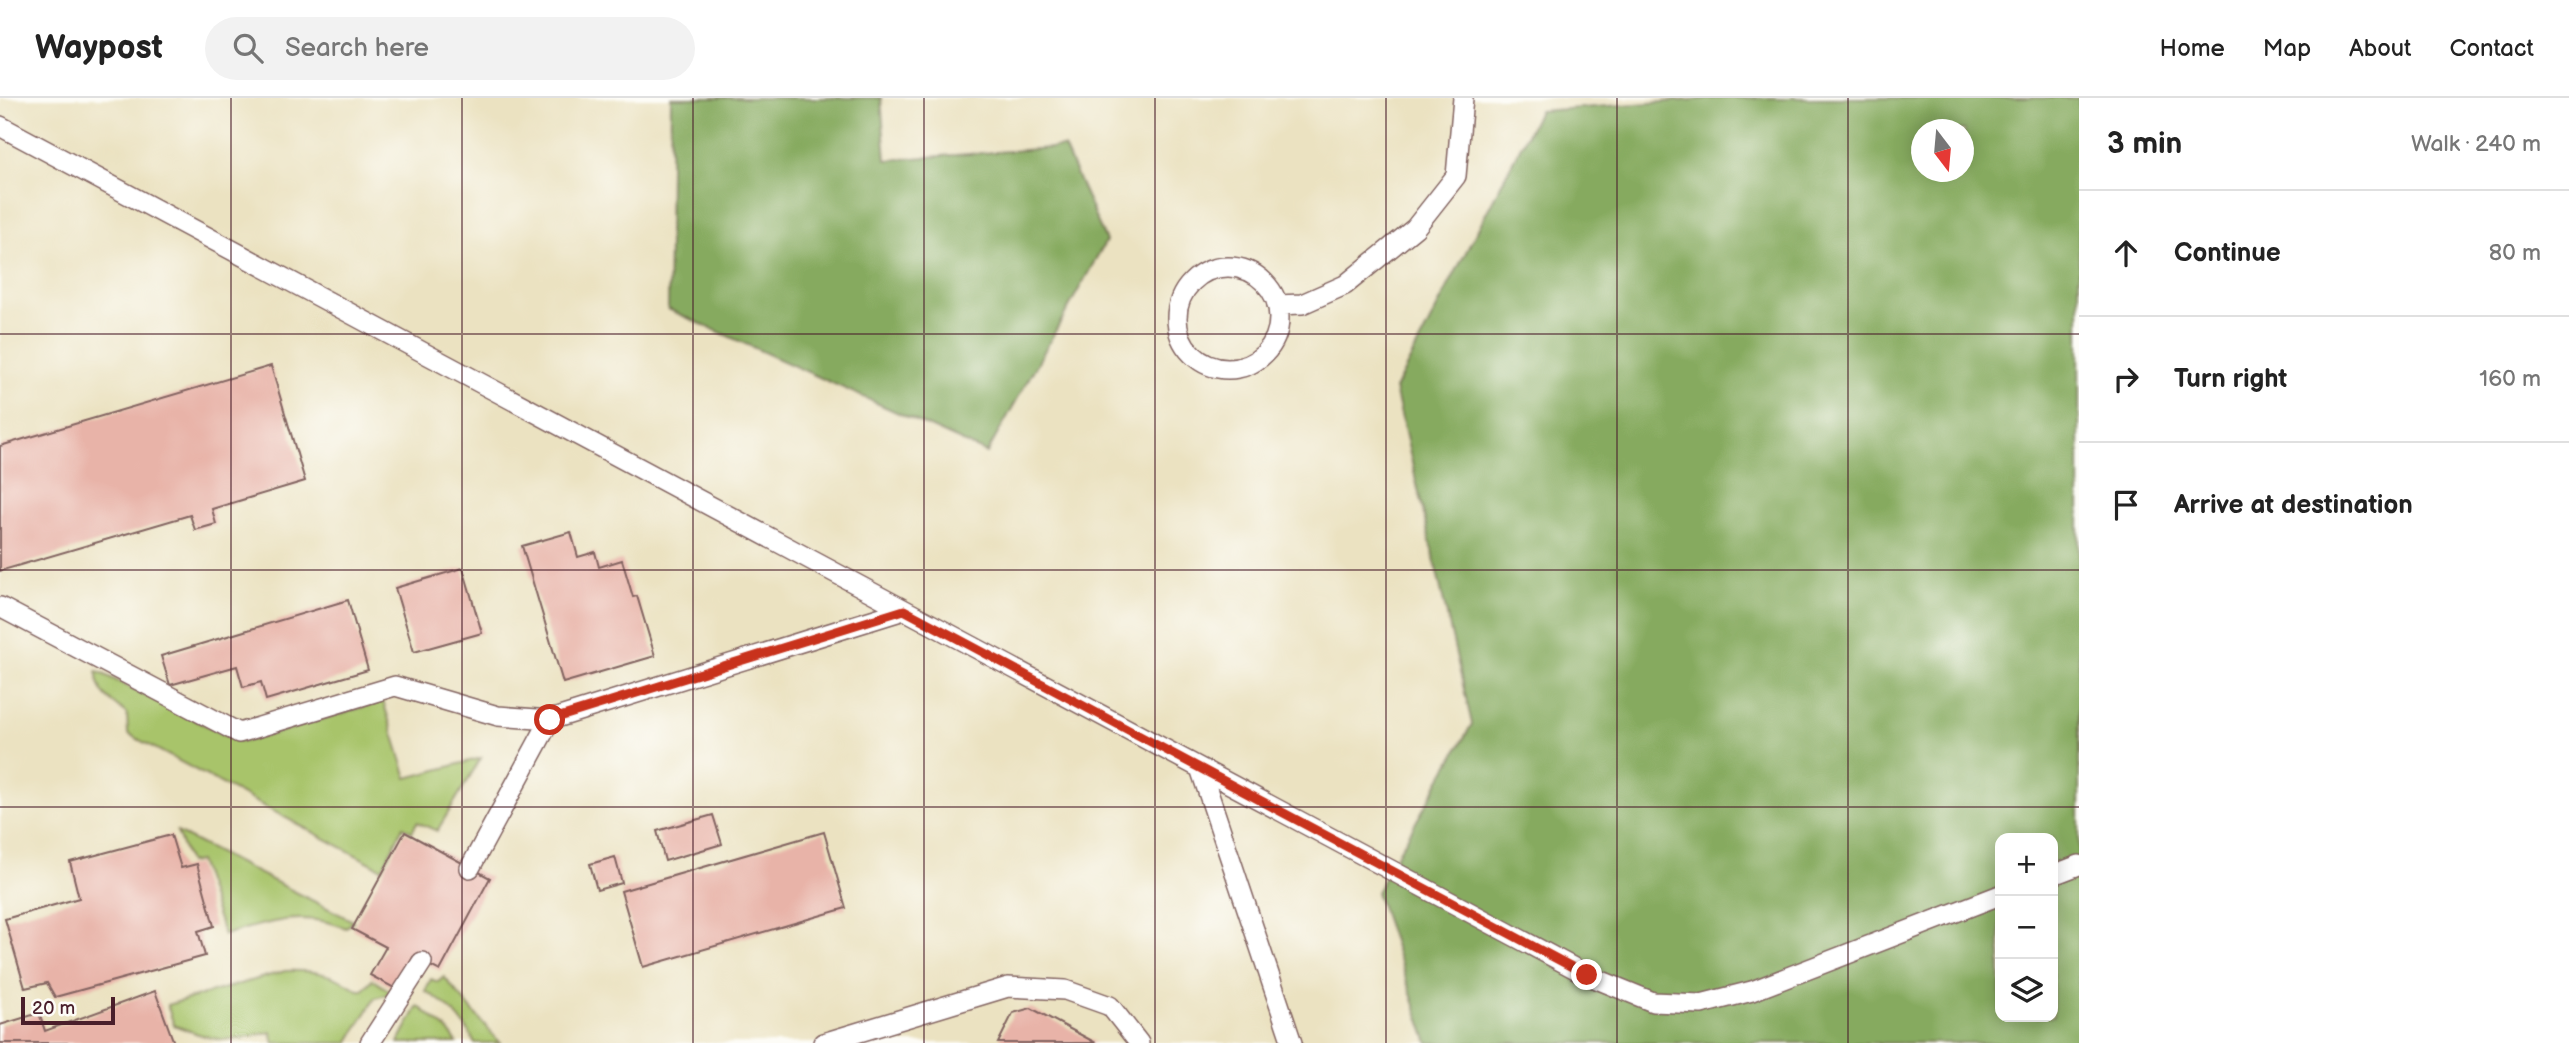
<!DOCTYPE html>
<html lang="en">
<head>
<meta charset="utf-8">
<style>
  body { margin:0; font-family:"Balsamiq Sans",sans-serif; background:#f2f2f2; color:#222 }
  .controls { position:absolute; right:21px; bottom:21px; display:grid; overflow:hidden; border-radius:14px; box-shadow:0 4px 18px #0003 }
  .controls button { width:63px; height:63px; display:grid; place-items:center; padding:0; border:0; border-bottom:2px solid #e0e0e0; background:#fff; color:#222; font:35px sans-serif }
  .compass { position:absolute; left:1911px; top:21px; width:63px; height:63px; border-radius:50%; background:#fff; box-shadow:0 4px 18px #0003; rotate:164deg }
  .scale { position:absolute; left:21px; bottom:18px; width:94px; box-sizing:border-box; padding-left:7px; border:4px solid #4a1f2b; border-top:0; font-size:19px; line-height:24px; white-space:nowrap; color:#4a1f2b; -webkit-text-stroke:5px #fdfcf7; paint-order:stroke }
  .stop { position:absolute; width:21px; height:21px; margin:-16px; border:5px solid #c8321e; border-radius:50%; background:#fff }
  .stop.end { background:#c8321e; border-color:#fff; box-shadow:0 2px 7px #0008 }
  .list { margin:0; padding:0; list-style:none }
  h2 { display:flex; justify-content:space-between; align-items:center; height:91px; margin:0; padding:0 28px; font-size:30px }
  h2 small { font-size:23px; font-weight:400; color:#767676 }
  .list li { display:grid; grid-template-columns:46px 1fr auto; gap:21px; align-items:center; box-sizing:border-box; height:126px; padding:0 28px; border-top:2px solid #e0e0e0 }
  .list b { display:block; font-size:26px; white-space:nowrap }
  .list em { font-size:23px; font-style:normal; color:#767676 }
  .icon { flex:none; width:38px; height:38px; fill:none; stroke:currentColor; stroke-width:2; stroke-linecap:round; stroke-linejoin:round }
  .map { position:relative; flex:none; width:2079px; height:945px; overflow:hidden }
  header { display:flex; align-items:center; gap:42px; box-sizing:border-box; height:98px; padding:0 35px; background:#fff; border-bottom:2px solid #e0e0e0 }
  header strong { font-size:33px }
  nav { display:flex; gap:38px; margin-inline-start:auto; font-size:24px }
  .search { width:490px; height:63px; background:#f2f2f2; display:flex; align-items:center; gap:18px; box-sizing:border-box; padding:0 24px; border-radius:38px; color:#767676; font-size:26px }
  main { display:flex }
  aside { flex:1; background:#fff }
  .map>svg:first-child { display:block }
  .green { fill:#a8c46b; stroke:#79724b; stroke-width:2 }
  .forest { fill:#86aa5f; stroke:#686445; stroke-width:2; fill-rule:evenodd }
  .building { fill:#e8b3a8 }
  .lines { fill:none; stroke-linecap:round; stroke-linejoin:round }
  .lane-casing { stroke:#826360; stroke-width:22 }
  .lane { stroke:#fff; stroke-width:19 }
  .route { stroke:#c8321e; stroke-width:9 }
  .grid { fill:none; stroke:#4a1f2b; stroke-width:2; stroke-opacity:0.55 }
</style>
</head>
<body>
<header>
<strong>Waypost</strong>
<div class="search"><svg class="icon" aria-label="search" viewBox="0 0 24 24"><circle cx="10" cy="10" r="6"/><path d="M15 15l6 6"/></svg>Search here</div>
<nav><a>Home</a><a>Map</a><a>About</a><a>Contact</a></nav>
</header>
<main>
<div class="map">
<svg width="2079" height="945" viewBox="0 0 2079 945">
  <rect width="100%" height="100%" fill="#fdfcf7"/>
  <filter id="ink" filterUnits="userSpaceOnUse"><feTurbulence type="fractalNoise" baseFrequency=".0143" numOctaves="2"/><feDisplacementMap in="SourceGraphic" scale="14" xChannelSelector="R" yChannelSelector="G"/><feConvolveMatrix kernelMatrix="1 2 1 2 8 2 1 2 1" color-interpolation-filters="sRGB"/></filter>
  <filter id="wash" filterUnits="userSpaceOnUse"><feTurbulence type="fractalNoise" baseFrequency=".00686" numOctaves="4" result="noise"/><feDisplacementMap in="SourceGraphic" scale="28" xChannelSelector="R" yChannelSelector="G"/><feGaussianBlur stdDeviation="1.57" result="paint"/><feColorMatrix in="noise" values="0 0 0 0 0 0 0 0 0 0 0 0 0 0 0 0 0 1.4 0 .05"/><feComposite in="paint" operator="in"/></filter>
  <g filter="url(#wash)">
    <rect width="100%" height="100%" fill="#ebe2c1"/>
    <!-- green -->
    <path class="green" d="M 97,573 L 237,643 L 253,642 L 383,603 L 407,680 L 481,660 L 437,733 L 417,724 L 412,734 L 403,729 L 382,771 L 128,636 L 127,615 C 110,603 96,595 97,573 Z
      M 177,734 L 353,823 L 346,830 C 301,812 269,824 224,837 L 199,763 L 189,765 Z
      M 285,873 C 314,872 335,876 358,892 L 363,892 L 372,881 L 393,895 L 375,900 L 348,945 L 274,945 L 271,934 C 221,945 221,945 174,927 L 167,907 Z
      M 444,879 L 500,945 L 475,945 C 463,921 448,906 425,893 L 431,881 L 438,884 Z
      M 418,908 L 448,932 L 457,945 L 398,945 Z"/>
    <!-- forest -->
    <path class="forest" d="M 671,0 L 881,0 L 886,62 L 1064,49 L 1106,143 L 987,355 L 668,211 Z
      M 1718,0 L 2079,0 L 2079,945 L 1428,945 L 1376,794 L 1472,626 L 1395,291 L 1539,13 ZM 1922,32 L 1964,32 L 1964,74 L 1922,74 ZM 2000,740 L 2053,740 L 2053,919 L 2000,919 Z"/>
    <g id="blocks">
      <!-- building -->
      <path class="building" d="M 271,268 L 305,383 L 212,411 L 216,426 L 195,432 L 190,417 L 0,473 L 0,348 Z
        M 571,434 L 578,459 L 595,454 L 599,469 L 622,462 L 633,499 L 637,498 L 655,558 L 563,585 L 522,448 Z
        M 463,470 L 482,535 L 414,554 L 395,490 Z
        M 348,502 L 368,572 L 266,602 L 261,584 L 243,589 L 237,568 L 170,587 L 161,558 Z
        M 713,717 L 722,746 L 665,763 L 657,733 Z
        M 405,734 L 490,780 L 440,873 L 413,859 L 396,891 L 370,877 L 386,849 L 352,831 Z
        M 824,734 L 846,810 L 643,869 L 621,793 Z
        M 171,737 L 181,770 L 197,766 L 214,828 L 198,833 L 205,858 L 55,899 L 47,885 L 25,890 L 5,821 L 79,800 L 70,764 Z
        M 615,759 L 622,785 L 597,792 L 590,766 Z
        M 155,893 L 174,945 L 0,945 L 0,927 L 39,915 L 45,933 Z
        M 1031,910 L 1096,945 L 998,945 L 1013,915 Z"/>
    </g>
  </g>
  <g filter="url(#ink)">
    <use href="#blocks" fill-opacity="0" stroke="#826360" stroke-width="2"/>
    <g class="lines">
      <defs>
        <path id="lane" d="M 0,28 L 1587,877 L 1653,904 L 1701,906 L 1752,893 L 2000,797
          M1177 220a51 51 0 1 1 102 0a51 51 0 1 1-102 0Z
          M 1277,207 L 1302,206 L 1345,187 L 1415,130 L 1456,78 L 1463,0
          M 0,509 L 239,635 L 395,588 L 498,618 L 550,622 L 904,512
          M 1200,670 L 1292,945
          M 470,770 L 550,622
          M 2053,777 L 2079,767
          M 370,945 L 422,864
          M 823,945 L 1008,889 L 1065,892 L 1110,908 L 1139,945"/>
      </defs>
      <!-- lane casing -->
      <use href="#lane" class="lane-casing"/>
      <!-- lane -->
      <use href="#lane" class="lane"/>
    </g>
  </g>
  <g class="lines" filter="url(#ink)">
    <!-- route -->
    <path class="route" d="M 550,622 L 904,512 L 1587,877"/>
  </g>
  <!-- grid -->
  <path class="grid" d="M 231,0 L 231,945M 462,0 L 462,945M 693,0 L 693,945M 924,0 L 924,945M 1155,0 L 1155,945M 1386,0 L 1386,945M 1617,0 L 1617,945M 1848,0 L 1848,945M 0,236 L 2079,236M 0,472 L 2079,472M 0,709 L 2079,709"/>
</svg>
<div class="controls">
<button>+</button>
<button>−</button>
<button><svg class="icon" aria-label="layers" viewBox="0 0 24 24"><path d="M12 4l9 5-9 5-9-5zM3 14l9 5 9-5"/></svg></button>
</div>
<svg class="compass" viewBox="-18 -18 36 36"><path d="M0-13l5 13h-10z" fill="#e53935"/><path d="M0 13l5-13h-10z" fill="#767676"/></svg>
<div class="scale">20 m</div>
<div class="stop" style="left:550px;top:622px"></div>
<div class="stop end" style="left:1587px;top:877px"></div>
</div>
<aside>
<h2>3 min<small>Walk · 240 m</small></h2>
<ul class="list">
<li><svg class="icon" aria-label="ahead" viewBox="0 0 24 24"><path d="M12 20V5M6 11l6-6 6 6"/></svg><div><b>Continue</b></div><em>80 m</em></li>
<li><svg class="icon" aria-label="right" viewBox="0 0 24 24"><path d="M7 20v-9h11M14 6l5 5-5 5"/></svg><div><b>Turn right</b></div><em>160 m</em></li>
<li><svg class="icon" aria-label="arrive" viewBox="0 0 24 24"><path d="M6 21V4h12l-3 4 3 4H6"/></svg><div><b>Arrive at destination</b></div></li>
</ul>
</aside>
</main>
</body>
</html>
